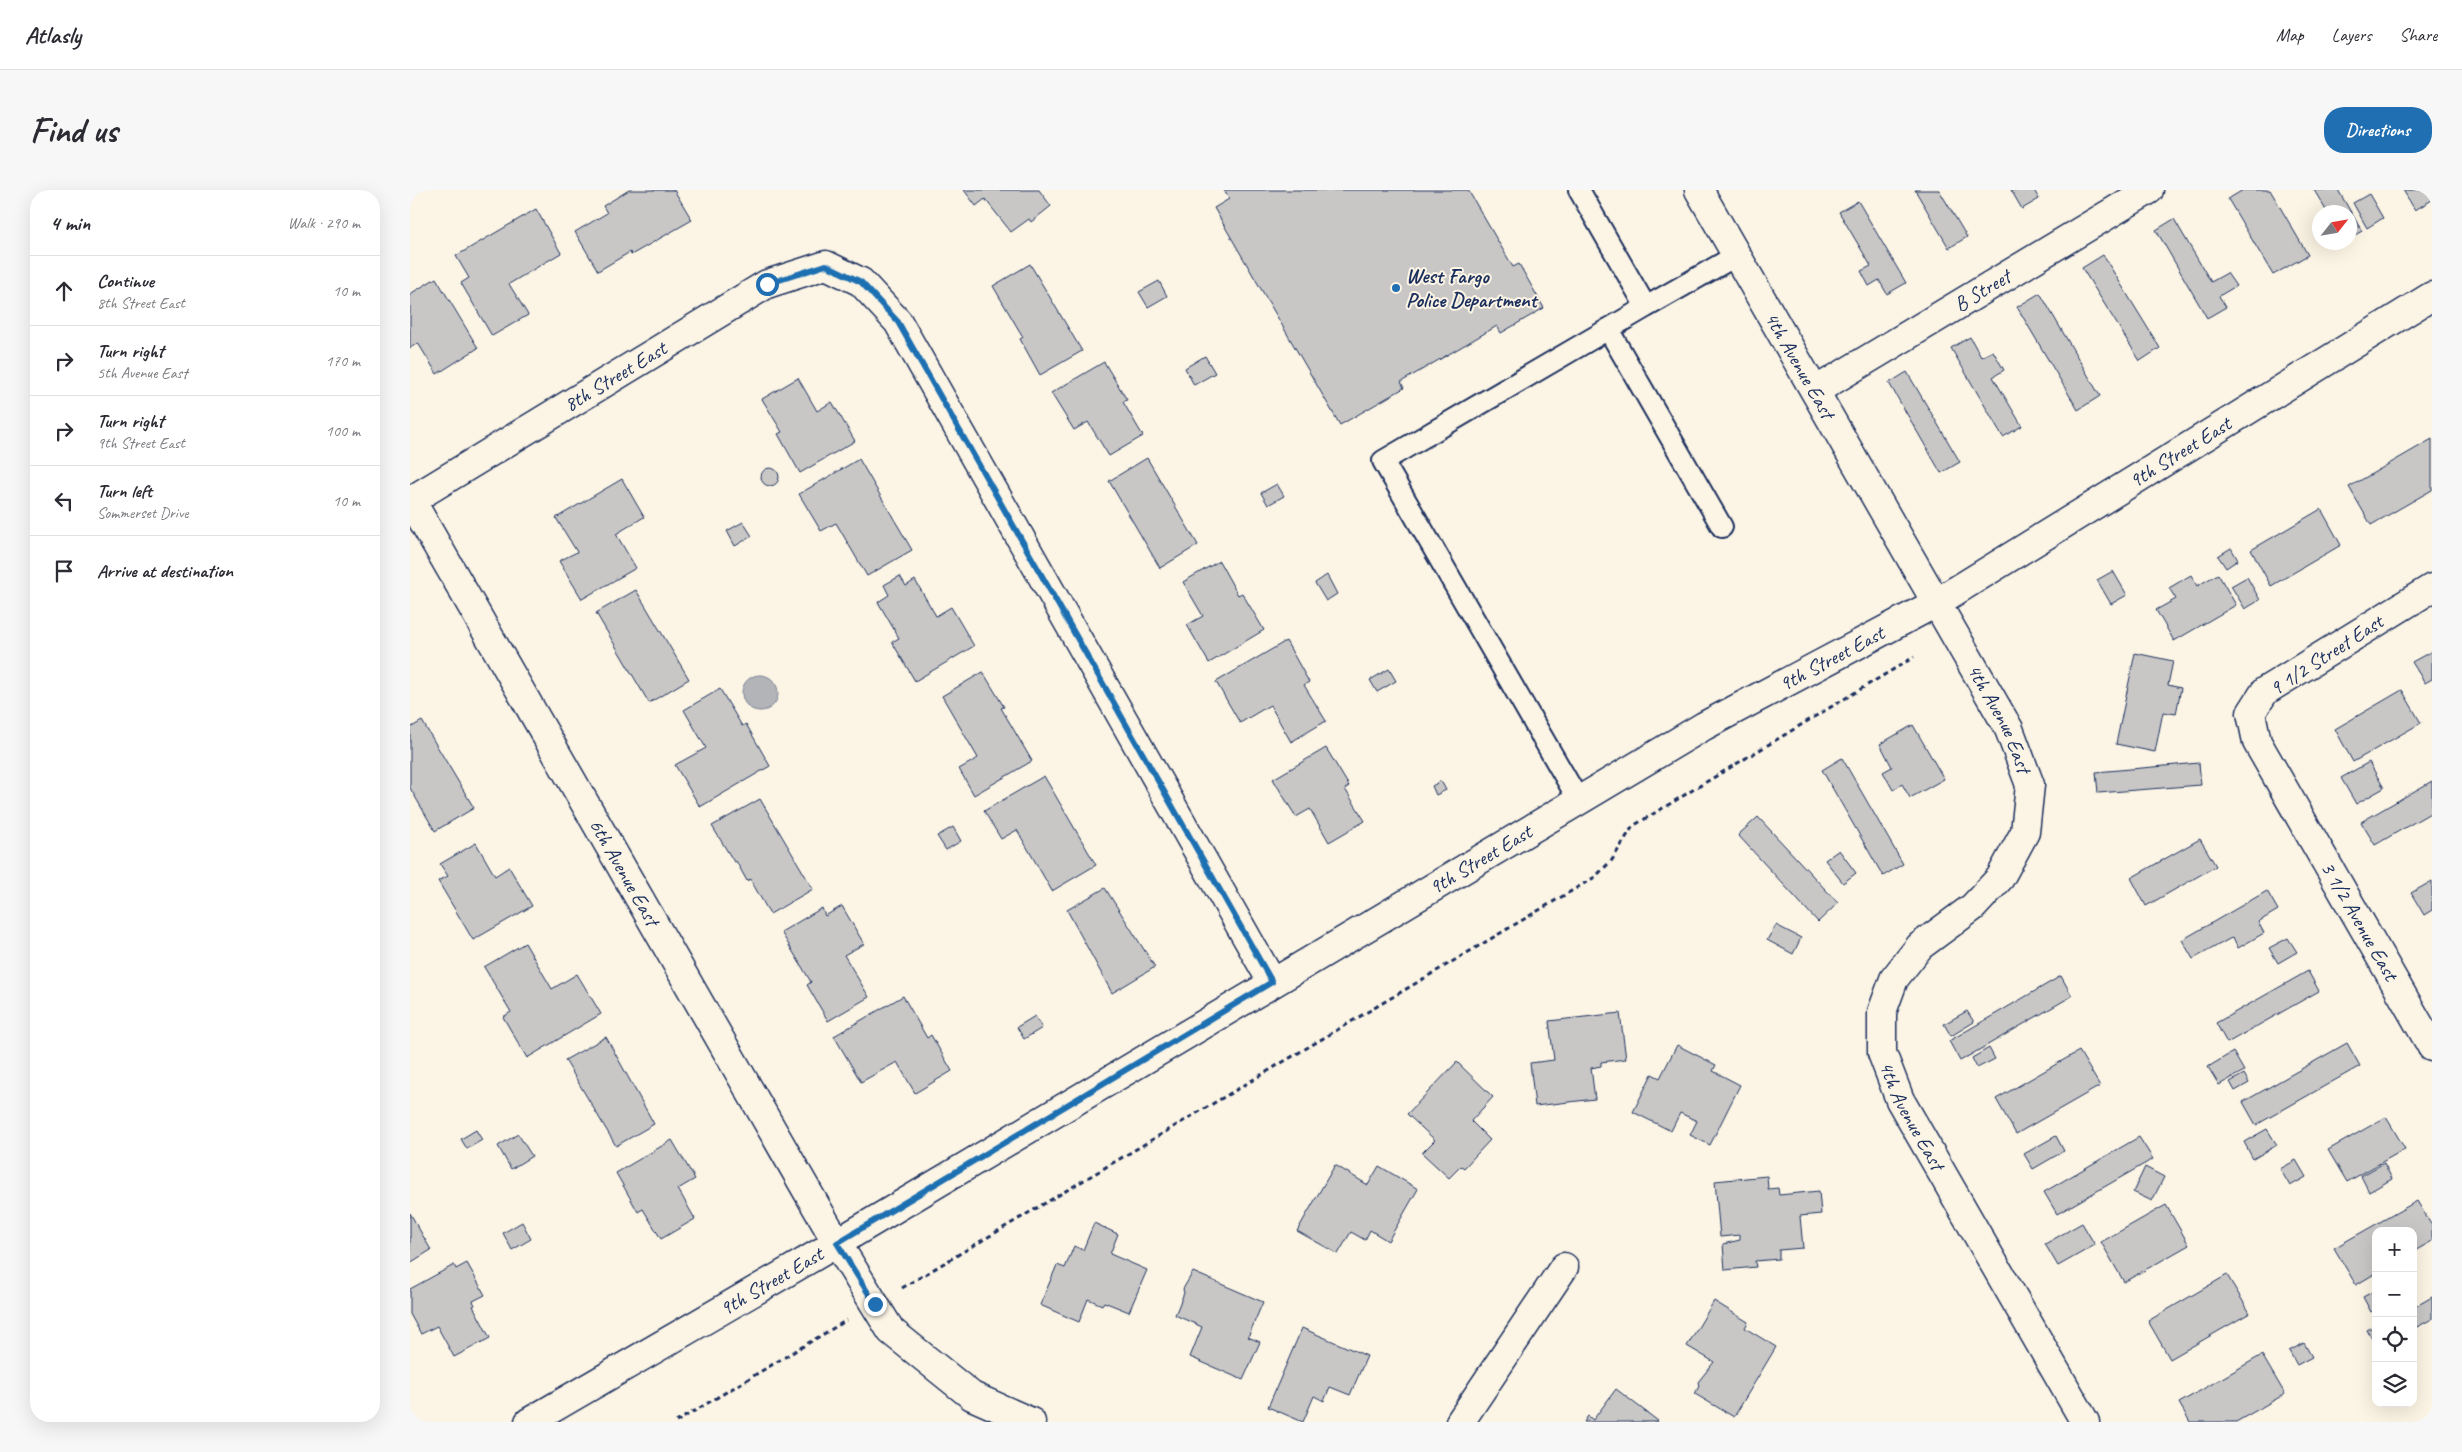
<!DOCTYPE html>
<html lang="en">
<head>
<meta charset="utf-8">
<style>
  body { margin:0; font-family:Caveat,sans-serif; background:#f7f7f7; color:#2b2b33 }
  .controls { position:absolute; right:15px; bottom:15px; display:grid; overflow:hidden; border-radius:10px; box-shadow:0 5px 20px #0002 }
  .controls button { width:45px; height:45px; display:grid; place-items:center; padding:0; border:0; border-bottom:1px solid #e1e1e2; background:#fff; color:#2b2b33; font:25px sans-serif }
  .compass { position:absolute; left:1902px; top:15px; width:45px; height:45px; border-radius:50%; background:#fff; box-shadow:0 5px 20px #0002; rotate:59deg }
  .stop { position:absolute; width:15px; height:15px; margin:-11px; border:4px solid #1f6fb2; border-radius:50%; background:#fff }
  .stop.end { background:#1f6fb2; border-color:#fff; box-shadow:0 1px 5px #0008 }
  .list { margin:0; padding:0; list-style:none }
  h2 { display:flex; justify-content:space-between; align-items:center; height:65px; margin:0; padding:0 20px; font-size:21px }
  h2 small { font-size:16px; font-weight:400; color:#7c7c81 }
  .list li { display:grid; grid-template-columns:32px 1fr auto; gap:15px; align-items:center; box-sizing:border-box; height:70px; padding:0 20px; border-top:1px solid #e1e1e2 }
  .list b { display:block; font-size:19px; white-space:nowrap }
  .list p { margin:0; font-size:16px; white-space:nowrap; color:#7c7c81 }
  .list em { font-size:16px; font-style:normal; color:#7c7c81 }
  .icon { flex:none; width:28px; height:28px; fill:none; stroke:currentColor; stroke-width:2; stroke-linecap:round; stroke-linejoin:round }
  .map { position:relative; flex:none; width:2022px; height:1232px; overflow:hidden; border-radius:20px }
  header { display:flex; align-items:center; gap:30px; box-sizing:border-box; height:70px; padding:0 25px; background:#fff; border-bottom:1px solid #e1e1e2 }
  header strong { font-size:24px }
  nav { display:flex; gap:28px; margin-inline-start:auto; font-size:18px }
  .intro { display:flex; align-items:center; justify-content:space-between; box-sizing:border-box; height:120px; padding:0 30px }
  h1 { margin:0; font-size:35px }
  .button { padding:12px 22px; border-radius:20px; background:#1f6fb2; color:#fff; font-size:18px; font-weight:700 }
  main { display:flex; gap:30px; padding:0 30px }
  aside { flex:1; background:#fff; border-radius:20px; box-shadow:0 5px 20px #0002 }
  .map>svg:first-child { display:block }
  .water { fill:#b2b4b8; stroke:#767f94 }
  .building { fill:#c8c7c6; stroke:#1b2f5e }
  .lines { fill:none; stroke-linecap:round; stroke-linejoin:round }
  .lane-casing { stroke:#1b2f5e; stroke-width:24 }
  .street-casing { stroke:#1b2f5e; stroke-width:31 }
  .secondary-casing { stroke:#1b2f5e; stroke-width:31 }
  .path { stroke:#1b2f5e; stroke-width:3; stroke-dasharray:5 4; stroke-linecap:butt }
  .lane { stroke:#fcf5e5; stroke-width:20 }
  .street { stroke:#fcf5e5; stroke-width:28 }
  .secondary { stroke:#fcf5e5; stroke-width:28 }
  .route { stroke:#1f6fb2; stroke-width:6 }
  .poi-dot { fill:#1f6fb2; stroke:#fcf5e5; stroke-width:2 }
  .labels { text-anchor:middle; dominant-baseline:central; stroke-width:4; stroke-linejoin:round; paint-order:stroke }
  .poi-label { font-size:21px; font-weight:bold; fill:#1b2f5e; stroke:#fcf5e5; text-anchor:start }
  .street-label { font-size:21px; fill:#1b2f5e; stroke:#fcf5e5 }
</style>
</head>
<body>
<header>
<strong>Atlasly</strong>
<nav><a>Map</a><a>Layers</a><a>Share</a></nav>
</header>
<div class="intro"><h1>Find us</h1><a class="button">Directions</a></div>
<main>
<aside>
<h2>4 min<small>Walk · 290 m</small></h2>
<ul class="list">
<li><svg class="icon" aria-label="ahead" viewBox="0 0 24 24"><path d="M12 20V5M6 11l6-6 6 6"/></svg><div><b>Continue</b><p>8th Street East</p></div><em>10 m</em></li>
<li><svg class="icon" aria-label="right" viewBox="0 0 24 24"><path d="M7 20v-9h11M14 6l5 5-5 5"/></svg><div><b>Turn right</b><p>5th Avenue East</p></div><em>170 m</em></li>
<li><svg class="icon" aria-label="right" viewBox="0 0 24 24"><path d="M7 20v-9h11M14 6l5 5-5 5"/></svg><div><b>Turn right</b><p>9th Street East</p></div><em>100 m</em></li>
<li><svg class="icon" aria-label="left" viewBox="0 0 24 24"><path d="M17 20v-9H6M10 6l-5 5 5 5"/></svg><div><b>Turn left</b><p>Sommerset Drive</p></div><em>10 m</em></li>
<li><svg class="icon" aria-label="arrive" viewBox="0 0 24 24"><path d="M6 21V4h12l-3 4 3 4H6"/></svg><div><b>Arrive at destination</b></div></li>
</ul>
</aside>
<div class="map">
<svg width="2022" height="1232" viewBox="0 0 2022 1232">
  <rect width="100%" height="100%" fill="#fcf5e5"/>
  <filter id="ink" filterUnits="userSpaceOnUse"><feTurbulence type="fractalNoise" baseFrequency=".02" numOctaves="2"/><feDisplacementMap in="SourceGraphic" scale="10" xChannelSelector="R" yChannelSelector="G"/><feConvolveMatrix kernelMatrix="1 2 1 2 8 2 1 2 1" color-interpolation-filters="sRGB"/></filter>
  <g filter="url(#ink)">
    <!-- water -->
    <path class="water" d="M332 503a18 18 0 1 1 36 0a18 18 0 1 1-36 0Z"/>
    <!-- building -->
    <path class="building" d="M 219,0 L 264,0 L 282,30 L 221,65 L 220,62 L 188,81 L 165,42 L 197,23 L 193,16 Z
      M 554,0 L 629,0 L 641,16 L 621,32 L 619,29 L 601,42 L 575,9 L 566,16 Z
      M 814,0 L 1058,0 L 1103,77 L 1109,74 L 1134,118 L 1091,143 L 1087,136 L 991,192 L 994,198 L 930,235 L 804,18 L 819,9 Z
      M 1505,0 L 1529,0 L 1557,47 L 1539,58 Z
      M 1601,0 L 1624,0 L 1629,9 L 1612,19 Z
      M 1833,0 L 1860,0 L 1898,65 L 1863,85 L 1818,9 Z
      M 1904,0 L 1928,0 L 1952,41 L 1940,48 L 1940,22 L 1917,22 Z
      M 1993,0 L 2022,0 L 2022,10 L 2005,20 Z
      M 1959,4 L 1973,28 L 1957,38 L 1943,13 Z
      M 1448,11 L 1496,93 L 1477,104 L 1469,90 L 1459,96 L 1451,81 L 1461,76 L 1429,22 Z
      M 126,19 L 151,63 L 99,94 L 118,125 L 82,146 L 51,93 L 59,88 L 46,66 Z
      M 1764,29 L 1801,92 L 1817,83 L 1826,96 L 1809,106 L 1816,117 L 1797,128 L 1746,40 Z
      M 1693,65 L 1750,158 L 1730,171 L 1672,78 Z
      M 620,74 L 672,161 L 630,185 L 610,149 L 613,147 L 583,96 Z
      M 26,88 L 68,158 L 27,184 L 8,153 L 0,158 L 0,104 Z
      M 749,91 L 757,106 L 738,117 L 729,102 Z
      M 1630,103 L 1690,206 L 1668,220 L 1607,117 Z
      M 1560,147 L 1571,167 L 1583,161 L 1594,180 L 1583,187 L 1612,236 L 1593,247 L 1541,158 Z
      M 795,166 L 805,183 L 784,195 L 775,178 Z
      M 694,172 L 717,210 L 713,212 L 733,246 L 699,266 L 678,232 L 664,240 L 641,203 Z
      M 1497,182 L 1550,272 L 1531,283 L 1479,193 Z
      M 388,188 L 407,221 L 422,212 L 445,251 L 390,283 L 368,244 L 372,242 L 352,209 Z
      M 2022,249 L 2022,300 L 1961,335 L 1939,297 Z
      M 737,268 L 788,355 L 750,378 L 699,291 Z
      M 449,269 L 502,360 L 457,386 L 426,333 L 411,341 L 389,304 Z
      M351 287a9 9 0 1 1 18 0a9 9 0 1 1-18 0Z
      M 212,289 L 234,327 L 206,344 L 226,378 L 172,409 L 149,371 L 167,362 L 146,328 Z
      M 867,294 L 874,306 L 858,315 L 851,303 Z
      M 1911,319 L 1931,355 L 1861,396 L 1841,360 Z
      M 333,332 L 342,346 L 325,356 L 317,341 Z
      M 1821,358 L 1828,370 L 1816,378 L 1808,366 Z
      M 809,371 L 828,405 L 832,403 L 854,440 L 799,473 L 777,435 L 793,426 L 773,392 Z
      M 1703,381 L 1717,405 L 1701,414 L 1687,390 Z
      M 1808,384 L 1826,415 L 1764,451 L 1746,420 L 1766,409 L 1759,398 L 1781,385 L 1787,396 Z
      M 917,385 L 927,404 L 916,411 L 905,393 Z
      M 490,386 L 496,396 L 505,390 L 526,426 L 541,417 L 564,456 L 505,491 L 482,452 L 489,448 L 468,412 L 479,405 L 474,395 Z
      M 1837,387 L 1850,410 L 1835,419 L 1821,396 Z
      M 226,400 L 279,489 L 239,513 L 186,423 Z
      M 876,451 L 899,492 L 894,495 L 916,531 L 881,552 L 860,515 L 830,533 L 806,492 Z
      M 2022,461 L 2022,489 L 2015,493 L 2002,472 Z
      M 1725,463 L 1763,471 L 1758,495 L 1771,498 L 1766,524 L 1753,522 L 1745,562 L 1706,554 Z
      M 979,479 L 986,491 L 967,502 L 960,490 Z
      M 573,482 L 594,517 L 591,518 L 622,571 L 564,605 L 549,579 L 568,568 L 532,506 Z
      M 310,499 L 332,536 L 336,534 L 360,576 L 290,617 L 265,575 L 296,558 L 274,520 Z
      M 1992,500 L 2011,533 L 1943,572 L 1925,539 Z
      M 12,531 L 64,618 L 25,641 L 0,598 L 0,538 Z
      M 1503,535 L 1534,589 L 1500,608 L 1492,594 L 1483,600 L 1473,582 L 1482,577 L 1470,554 Z
      M 916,558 L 939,596 L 935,599 L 955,631 L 919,652 L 900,619 L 886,627 L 863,589 Z
      M 1432,568 L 1493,674 L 1473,686 L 1412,580 Z
      M 1959,572 L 1974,598 L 1946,614 L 1931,588 Z
      M 1789,573 L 1791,595 L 1688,603 L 1686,582 Z
      M 634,586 L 686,675 L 642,701 L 607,640 L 591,649 L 574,621 Z
      M 1031,591 L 1036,600 L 1026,605 L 1022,596 Z
      M 2022,591 L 2022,622 L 1965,655 L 1951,632 Z
      M 350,609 L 403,699 L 360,724 L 340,689 L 337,691 L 326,671 L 324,672 L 302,636 Z
      M 1348,627 L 1428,713 L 1408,732 L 1328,645 Z
      M 543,637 L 551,651 L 536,660 L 527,646 Z
      M 1790,649 L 1806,676 L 1736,716 L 1721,688 Z
      M 66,653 L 85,686 L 99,677 L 122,716 L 63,750 L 28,691 L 38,686 L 30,674 Z
      M 1429,660 L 1446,683 L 1433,693 L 1415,670 Z
      M 2022,691 L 2022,720 L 2014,725 L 2001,703 Z
      M 695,698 L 745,777 L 702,803 L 657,720 Z
      M 1857,701 L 1868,720 L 1848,732 L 1854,743 L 1828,758 L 1823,747 L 1783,769 L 1772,750 Z
      M 432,716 L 454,754 L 434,765 L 459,807 L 418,831 L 397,795 L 401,792 L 371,742 L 412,718 L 415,726 Z
      M 1366,735 L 1391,748 L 1383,764 L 1357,750 Z
      M 1878,748 L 1887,762 L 1868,773 L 1859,758 Z
      M 115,753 L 142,799 L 167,784 L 191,824 L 117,868 L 93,827 L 101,822 L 74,777 Z
      M 1898,781 L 1909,801 L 1817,853 L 1806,833 Z
      M 1651,786 L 1662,806 L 1550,871 L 1539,851 Z
      M 493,806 L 517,848 L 521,845 L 542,881 L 505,903 L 487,872 L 451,892 L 424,846 Z
      M 1557,821 L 1564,832 L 1541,846 L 1534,834 Z
      M 1210,823 L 1216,869 L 1191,872 L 1191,876 L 1181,878 L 1185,909 L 1125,916 L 1120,873 L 1144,870 L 1139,831 Z
      M 625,826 L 632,838 L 614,849 L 607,837 Z
      M 196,847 L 244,934 L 206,956 L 155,870 Z
      M 1937,853 L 1950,876 L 1846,935 L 1833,912 Z
      M 1267,855 L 1306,875 L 1303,881 L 1330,895 L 1300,955 L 1280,945 L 1287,931 L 1270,923 L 1261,941 L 1223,922 L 1242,884 L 1250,888 Z
      M 1579,858 L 1585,869 L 1567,878 L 1562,868 Z
      M 1669,861 L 1690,896 L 1606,944 L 1586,909 Z
      M 1823,862 L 1834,881 L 1809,895 L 1798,877 Z
      M 1047,872 L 1083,907 L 1061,931 L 1080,950 L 1054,978 L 1051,976 L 1039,988 L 1012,963 L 1025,950 L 997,924 Z
      M 1834,884 L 1839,893 L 1825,901 L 1820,892 Z
      M 1976,927 L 1995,959 L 1937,992 L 1918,960 Z
      M 1857,939 L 1867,955 L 1843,969 L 1834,952 Z
      M 66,940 L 72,950 L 57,959 L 51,949 Z
      M 108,944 L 122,966 L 101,979 L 88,956 Z
      M 1646,946 L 1654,961 L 1623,979 L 1614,964 Z
      M 1729,947 L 1743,969 L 1647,1024 L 1634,1002 Z
      M 262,950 L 285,989 L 268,999 L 285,1029 L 251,1049 L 233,1019 L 228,1022 L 206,983 Z
      M 1886,970 L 1896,987 L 1880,996 L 1870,979 Z
      M 1974,973 L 1982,989 L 1959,1002 L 1951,986 Z
      M 925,975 L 958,995 L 969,976 L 1008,999 L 978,1051 L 960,1040 L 955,1050 L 941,1042 L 928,1064 L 887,1041 Z
      M 1735,977 L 1754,987 L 1742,1011 L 1723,1002 Z
      M 1357,986 L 1358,999 L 1368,998 L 1369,1005 L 1409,1001 L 1411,1024 L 1390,1026 L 1393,1058 L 1369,1060 L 1369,1069 L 1345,1071 L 1346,1077 L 1315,1080 L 1313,1054 L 1330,1050 L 1330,1045 L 1310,1047 L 1305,991 Z
      M 2007,1011 L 2022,1036 L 2022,1051 L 2003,1062 L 2003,1041 L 1966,1041 L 1966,1083 L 1946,1095 L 1924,1058 Z
      M 1756,1015 L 1779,1055 L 1714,1092 L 1691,1052 Z
      M 0,1023 L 21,1060 L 0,1073 Z
      M 112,1032 L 121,1049 L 102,1060 L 93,1043 Z
      M 684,1033 L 708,1044 L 700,1064 L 737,1080 L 719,1122 L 694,1112 L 692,1115 L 678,1109 L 669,1132 L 630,1115 L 647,1075 L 655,1078 L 664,1056 L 673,1060 Z
      M 1672,1033 L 1685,1055 L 1648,1076 L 1635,1054 Z
      M 57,1073 L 75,1105 L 63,1111 L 65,1115 L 63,1116 L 80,1148 L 44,1167 L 27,1136 L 11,1144 L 0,1124 L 0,1099 L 44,1075 L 46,1079 Z
      M 783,1082 L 853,1112 L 838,1147 L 850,1152 L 833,1190 L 780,1167 L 792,1137 L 765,1125 L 774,1103 L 773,1099 Z
      M 1817,1085 L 1840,1123 L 1760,1169 L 1738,1131 Z
      M 1966,1100 L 1966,1119 L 1961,1122 L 1953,1107 Z
      M 2022,1107 L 2022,1129 L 2003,1139 L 2003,1118 Z
      M 1304,1111 L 1338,1132 L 1335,1138 L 1366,1157 L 1324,1227 L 1285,1204 L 1289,1196 L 1288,1192 L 1304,1172 L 1277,1156 Z
      M 1966,1135 L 1966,1156 L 1957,1140 Z
      M 892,1138 L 957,1166 L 940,1205 L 920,1197 L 914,1211 L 904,1206 L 893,1232 L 858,1217 Z
      M 1894,1153 L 1902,1167 L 1887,1175 L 1879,1161 Z
      M 1852,1165 L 1875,1204 L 1826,1232 L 1780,1232 L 1769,1213 Z
      M 1206,1199 L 1248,1231 L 1247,1232 L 1174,1232 L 1178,1226 L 1183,1230 Z"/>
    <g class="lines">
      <defs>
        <path id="lane" d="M 1169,0 L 1236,117 L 1327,65
          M 1198,139 L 1312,337
          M 1169,611 L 973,271 L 1236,117"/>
        <g id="street">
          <path id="s1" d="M 1289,0 L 1599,539 L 1620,595 L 1615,642 L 1590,688 L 1563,717 L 1510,756 L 1484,789 L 1472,822 L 1472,863 L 1490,910 L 1675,1232"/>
          <path id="s2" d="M 1405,201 L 1739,0"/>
          <path id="s3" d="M 1,310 L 427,1053 L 481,1141 L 562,1206 L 621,1232"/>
          <path id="s4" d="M 0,311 L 357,94 L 416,75 L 451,92 L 488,132 L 862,792"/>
          <path id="s5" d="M 2022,398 L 1855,501 L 1841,523 L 1847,552 L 2022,857"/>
          <path d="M 1050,1232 L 1154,1077"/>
        </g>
        <g id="secondary">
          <path id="s6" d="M 119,1232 L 427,1053 L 1294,536 L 1526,413 L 2022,106"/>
        </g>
      </defs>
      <!-- lane casing -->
      <use href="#lane" class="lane-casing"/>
      <!-- street casing -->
      <use href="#street" class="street-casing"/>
      <!-- secondary casing -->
      <use href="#secondary" class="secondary-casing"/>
      <!-- path -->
      <path class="path" d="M 492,1098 L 1185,687 L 1202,670 L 1223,636 L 1504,467
        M 266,1232 L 437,1130"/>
      <!-- lane -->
      <use href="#lane" class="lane"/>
      <!-- street -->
      <use href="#street" class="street"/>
      <!-- secondary -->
      <use href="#secondary" class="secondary"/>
    </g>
  </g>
  <g class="lines" filter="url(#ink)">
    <!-- route -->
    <path class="route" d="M 357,94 L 416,75 L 451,92 L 488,132 L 862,792 L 427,1053 L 465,1114"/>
  </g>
  <!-- markers -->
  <circle class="poi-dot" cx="986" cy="98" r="5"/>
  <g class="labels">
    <!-- poi labels -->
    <g class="poi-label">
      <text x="996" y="86">West Fargo<tspan x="996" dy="24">Police Department</tspan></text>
    </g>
    <!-- street labels -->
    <g class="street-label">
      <text stroke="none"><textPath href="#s2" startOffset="195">B Street</textPath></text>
      <text stroke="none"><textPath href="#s1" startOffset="202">4th Avenue East</textPath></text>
      <text stroke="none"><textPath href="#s4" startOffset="240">8th Street East</textPath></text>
      <text stroke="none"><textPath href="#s6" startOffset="1915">9th Street East</textPath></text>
      <text transform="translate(1916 465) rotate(-33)">9 1/2 Street East</text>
      <text stroke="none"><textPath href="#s6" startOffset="1510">9th Street East</textPath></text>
      <text stroke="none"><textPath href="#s1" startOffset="608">4th Avenue East</textPath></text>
      <text stroke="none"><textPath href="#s6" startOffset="1105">9th Street East</textPath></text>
      <text stroke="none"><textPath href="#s3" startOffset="429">6th Avenue East</textPath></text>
      <text stroke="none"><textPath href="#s5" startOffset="458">3 1/2 Avenue East</textPath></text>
      <text stroke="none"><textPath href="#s1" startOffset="1074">4th Avenue East</textPath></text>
      <text stroke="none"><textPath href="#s6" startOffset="280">9th Street East</textPath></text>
    </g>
  </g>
</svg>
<div class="controls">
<button>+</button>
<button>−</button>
<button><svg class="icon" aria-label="locate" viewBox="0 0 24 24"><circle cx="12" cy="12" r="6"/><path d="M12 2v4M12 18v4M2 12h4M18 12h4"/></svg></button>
<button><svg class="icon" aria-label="layers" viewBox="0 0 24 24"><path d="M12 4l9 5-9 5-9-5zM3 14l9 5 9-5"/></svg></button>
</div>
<svg class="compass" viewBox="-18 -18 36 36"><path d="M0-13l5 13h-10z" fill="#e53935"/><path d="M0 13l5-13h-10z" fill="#7c7c81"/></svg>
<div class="stop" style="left:357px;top:94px"></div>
<div class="stop end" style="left:465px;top:1114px"></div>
</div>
</main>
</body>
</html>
